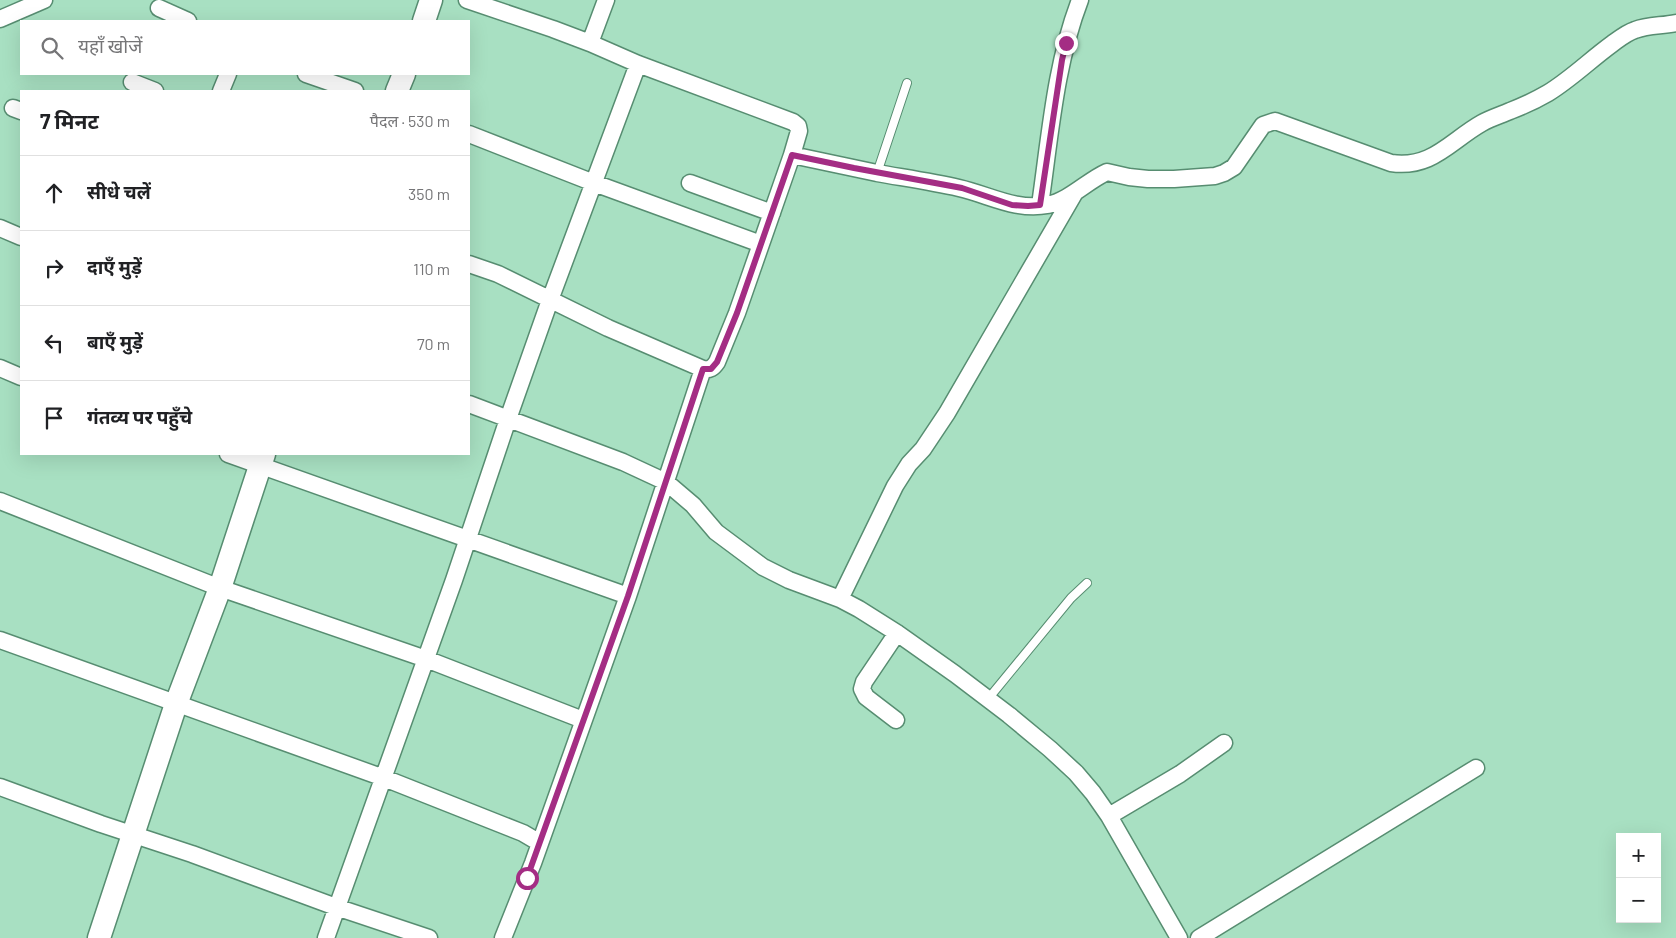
<!DOCTYPE html>
<html lang="hi">
<head>
<meta charset="utf-8">
<style>
  body { margin:0; font-family:Barlow,"Noto Sans Devanagari",sans-serif; background:#f6f6f6; color:#202124 }
  .controls { position:absolute; right:15px; bottom:15px; display:grid; overflow:hidden; border-radius:0px; box-shadow:0 5px 20px #0002 }
  .controls button { width:45px; height:45px; display:grid; place-items:center; padding:0; border:0; border-bottom:1px solid #e0e0e0; background:#fff; color:#202124; font:25px sans-serif }
  .stop { position:absolute; width:15px; height:15px; margin:-11px; border:4px solid #a42d84; border-radius:50%; background:#fff }
  .stop.end { background:#a42d84; border-color:#fff; box-shadow:0 1px 5px #0008 }
  .list { margin:0; padding:0; list-style:none }
  h2 { display:flex; justify-content:space-between; align-items:center; height:65px; margin:0; padding:0 20px; font-size:21px }
  h2 small { font-size:16px; font-weight:400; color:#757577 }
  .list li { display:grid; grid-template-columns:32px 1fr auto; gap:15px; align-items:center; box-sizing:border-box; height:75px; padding:0 20px; border-top:1px solid #e0e0e0 }
  .list b { display:block; font-size:19px; white-space:nowrap }
  .list em { font-size:16px; font-style:normal; color:#757577 }
  .icon { flex:none; width:28px; height:28px; fill:none; stroke:currentColor; stroke-width:2; stroke-linecap:round; stroke-linejoin:round }
  .map { position:relative; flex:none; width:1676px; height:938px; overflow:hidden }
  .search { position:absolute; background:#fff; box-shadow:0 5px 20px #0002; left:20px; top:20px; width:450px; height:55px; display:flex; align-items:center; gap:12px; box-sizing:border-box; padding:0 18px; border-radius:0px; color:#757577; font-size:19px }
  .panel { position:absolute; background:#fff; box-shadow:0 5px 20px #0002; left:20px; top:90px; width:450px; height:365px; border-radius:0px }
  .map>svg:first-child { display:block }
  .lines { fill:none; stroke-linecap:round; stroke-linejoin:round }
  .lane-casing { stroke:#578d71; stroke-width:10 }
  .street-casing { stroke:#578d71; stroke-width:19 }
  .secondary-casing { stroke:#578d71; stroke-width:25 }
  .lane { stroke:#fff; stroke-width:8 }
  .street { stroke:#fff; stroke-width:16 }
  .secondary { stroke:#fff; stroke-width:22 }
  .route { stroke:#a42d84; stroke-width:6 }
</style>
</head>
<body>
<div class="map">
<svg width="1676" height="938" viewBox="0 0 1676 938">
  <rect width="100%" height="100%" fill="#a8e0c2"/>
  <g class="lines">
    <defs>
      <path id="lane" d="M 877,173 L 907,83
        M 988,699 L 1071,598 L 1087,583"/>
      <path id="street" d="M 467,0 L 553,29 L 590,43 L 638,64 L 793,122 L 798,126 L 799,131 L 792,155 C 820,161 849,167 877,173 C 905,178 932,182 959,188 C 990,195 1015,211 1048,205 C 1070,200 1087,181 1107,172 L 1129,177 L 1148,179 L 1174,179 L 1215,176 L 1224,173 L 1234,167 L 1263,125 L 1275,121 L 1391,163 C 1432,169 1450,141 1482,123 C 1491,118 1501,115 1510,111 C 1523,106 1536,100 1548,93 C 1571,79 1590,60 1612,44 C 1619,39 1626,33 1635,30 C 1648,25 1662,26 1676,23
        M 159,8 L 188,21
        M 0,19 L 44,0
        M 590,43 L 606,0
        M 306,74 L 355,91
        M 132,82 L 155,91
        M 221,91 L 228,74
        M 13,108 L 21,111
        M 469,134 L 594,183 L 761,244
        M 690,183 L 772,213
        M 1040,205 C 1050,137 1055,65 1080,0
        M 0,228 L 21,237
        M 469,264 L 498,274 L 608,328 L 703,369 C 710,370 713,368 717,362 L 737,313 L 792,155
        M 0,368 L 21,377
        M 469,404 L 623,462 L 666,482 L 693,505 L 716,532 L 763,567 L 789,580 L 840,599 L 859,609 L 897,633 L 955,674 L 1009,715 L 1050,749 L 1076,773 L 1093,793 L 1109,816 L 1179,938
        M 228,454 L 628,596
        M 0,501 L 220,588 L 426,659 L 583,720
        M 840,599 L 895,486 L 909,464 L 923,449 L 947,413 L 1074,194
        M 0,640 L 384,778 L 523,833 L 540,843
        M 896,720 L 866,697 L 862,689 L 864,682 L 897,633
        M 0,787 L 101,824 L 192,854 L 336,907 L 429,938
        M 1109,816 L 1180,774 L 1224,743
        M 326,938 L 454,580 L 508,419 L 550,300 L 638,64
        M 503,938 L 533,863 L 628,596 L 703,369
        M 1199,938 L 1476,768"/>
      <path id="secondary" d="M 424,21 L 431,0
        M 397,91 L 404,74
        M 99,938 L 176,704 L 220,588 L 264,454"/>
    </defs>
    <!-- lane casing -->
    <use href="#lane" class="lane-casing"/>
    <!-- street casing -->
    <use href="#street" class="street-casing"/>
    <!-- secondary casing -->
    <use href="#secondary" class="secondary-casing"/>
    <!-- lane -->
    <use href="#lane" class="lane"/>
    <!-- street -->
    <use href="#street" class="street"/>
    <!-- secondary -->
    <use href="#secondary" class="secondary"/>
  </g>
  <g class="lines">
    <!-- route -->
    <path class="route" d="M 527,878 L 628,596 L 703,369 L 711,369 L 717,362 L 737,313 L 792,155 L 854,168 L 962,188 L 1012,205 L 1028,206 L 1040,205 L 1062,60 L 1066,43"/>
  </g>
</svg>
<div class="controls">
<button>+</button>
<button>−</button>
</div>
<div class="stop" style="left:527px;top:878px"></div>
<div class="stop end" style="left:1066px;top:43px"></div>
<div class="search"><svg class="icon" aria-label="search" viewBox="0 0 24 24"><circle cx="10" cy="10" r="6"/><path d="M15 15l6 6"/></svg>यहाँ खोजें</div>
<section class="panel">
<h2>7 मिनट<small>पैदल · 530 m</small></h2>
<ul class="list">
<li><svg class="icon" aria-label="ahead" viewBox="0 0 24 24"><path d="M12 20V5M6 11l6-6 6 6"/></svg><div><b>सीधे चलें</b></div><em>350 m</em></li>
<li><svg class="icon" aria-label="right" viewBox="0 0 24 24"><path d="M7 20v-9h11M14 6l5 5-5 5"/></svg><div><b>दाएँ मुड़ें</b></div><em>110 m</em></li>
<li><svg class="icon" aria-label="left" viewBox="0 0 24 24"><path d="M17 20v-9H6M10 6l-5 5 5 5"/></svg><div><b>बाएँ मुड़ें</b></div><em>70 m</em></li>
<li><svg class="icon" aria-label="arrive" viewBox="0 0 24 24"><path d="M6 21V4h12l-3 4 3 4H6"/></svg><div><b>गंतव्य पर पहुँचे</b></div></li>
</ul>
</section>
</div>
</body>
</html>
